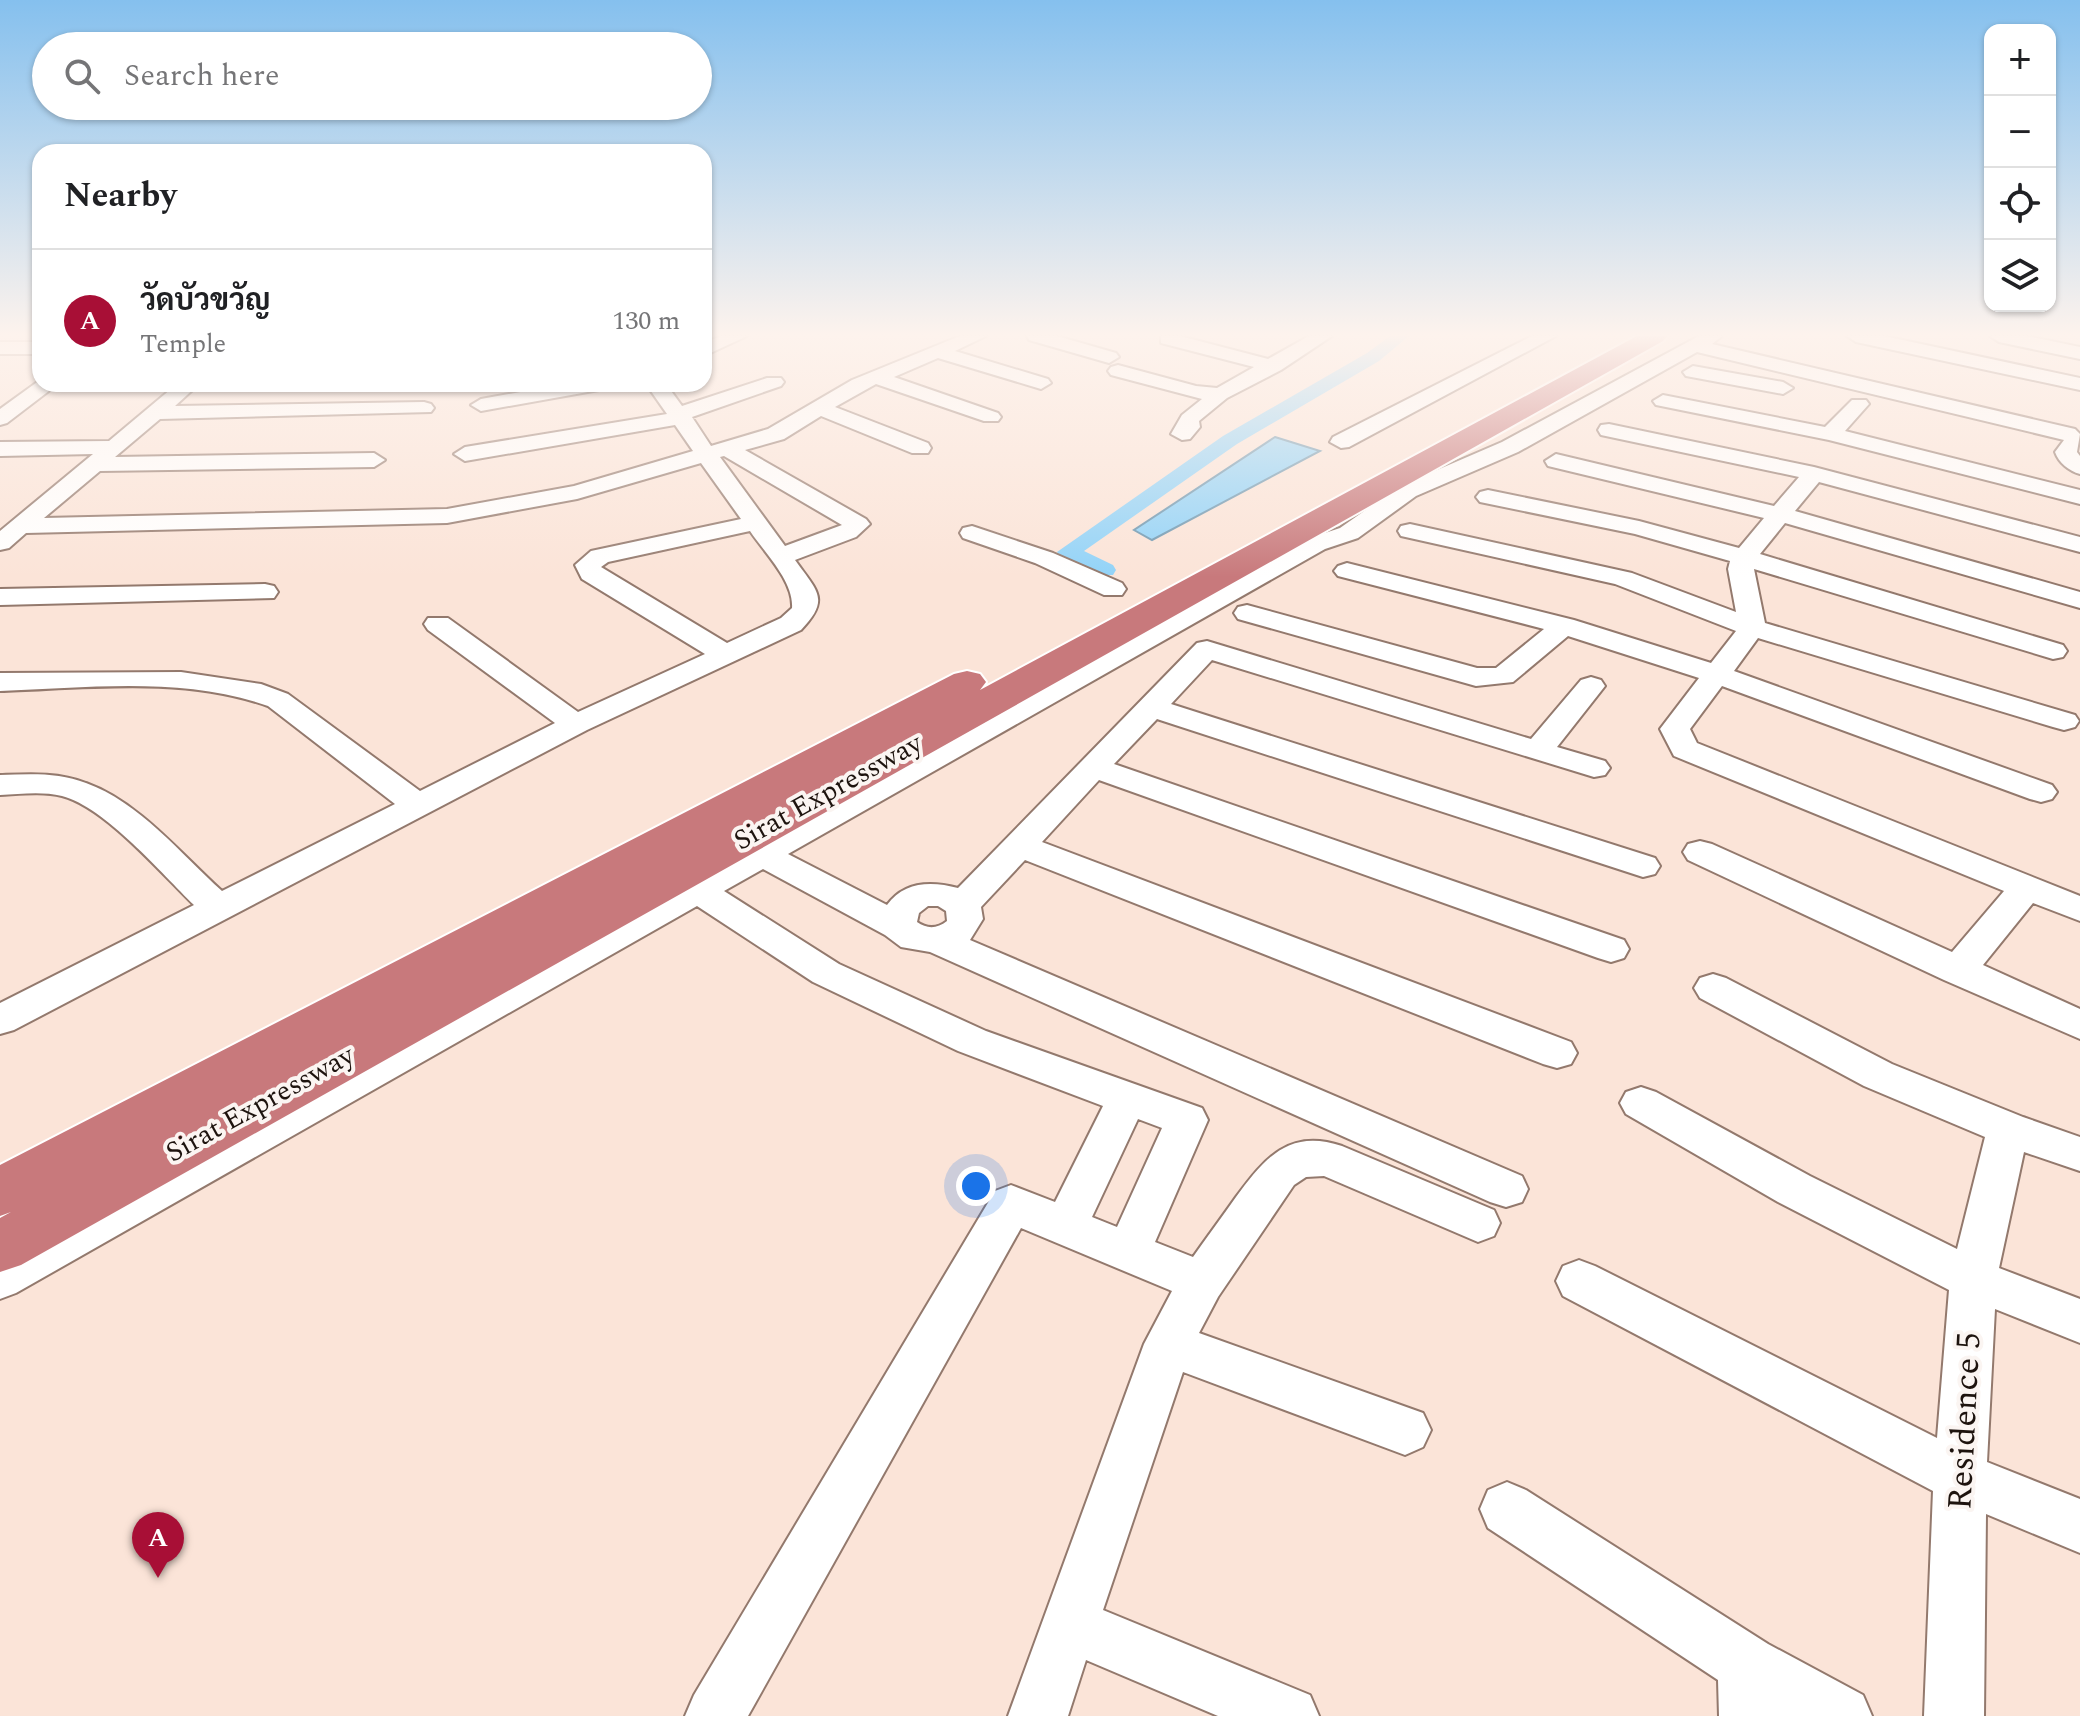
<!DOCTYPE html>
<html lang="en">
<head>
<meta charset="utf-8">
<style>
  body { margin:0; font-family:Spectral,Sarabun,serif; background:#f6f6f6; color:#202124 }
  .controls { position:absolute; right:24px; top:24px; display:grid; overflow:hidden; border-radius:16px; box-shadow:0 2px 6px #0004 }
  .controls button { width:72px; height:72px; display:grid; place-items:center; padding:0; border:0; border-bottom:2px solid #e0e0e0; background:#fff; color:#202124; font:40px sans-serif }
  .you { position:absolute; left:976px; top:1186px; width:28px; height:28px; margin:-20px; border:6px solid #fff; border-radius:50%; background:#1a73e8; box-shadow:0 0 0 12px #1a73e833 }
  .badge { display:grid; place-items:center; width:52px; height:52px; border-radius:50%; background:#a80f36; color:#fff; font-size:26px; font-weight:700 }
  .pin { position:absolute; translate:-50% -66px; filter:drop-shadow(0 2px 4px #0008) }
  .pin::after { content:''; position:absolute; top:42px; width:28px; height:24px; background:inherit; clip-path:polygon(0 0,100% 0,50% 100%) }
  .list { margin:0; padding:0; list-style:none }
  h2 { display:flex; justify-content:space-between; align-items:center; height:104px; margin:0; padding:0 32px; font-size:34px }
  h2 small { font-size:26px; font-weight:400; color:#757577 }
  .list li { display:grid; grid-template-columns:52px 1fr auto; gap:24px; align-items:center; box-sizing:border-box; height:144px; padding:0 32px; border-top:2px solid #e0e0e0 }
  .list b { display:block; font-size:30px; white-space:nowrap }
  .list p { margin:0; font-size:26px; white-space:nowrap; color:#757577 }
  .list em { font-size:26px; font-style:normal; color:#757577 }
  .icon { flex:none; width:44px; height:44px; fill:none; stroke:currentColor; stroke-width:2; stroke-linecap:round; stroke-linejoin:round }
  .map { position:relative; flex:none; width:2080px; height:1716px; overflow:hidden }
  .search { position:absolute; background:#fff; box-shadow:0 2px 6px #0004; left:32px; top:32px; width:680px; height:88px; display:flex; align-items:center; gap:20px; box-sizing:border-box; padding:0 28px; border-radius:44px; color:#757577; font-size:30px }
  .panel { position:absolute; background:#fff; box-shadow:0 2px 6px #0004; left:32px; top:144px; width:680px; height:248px; border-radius:24px }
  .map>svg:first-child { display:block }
  .water { fill:#92d3f8; stroke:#6f99b2; stroke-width:2 }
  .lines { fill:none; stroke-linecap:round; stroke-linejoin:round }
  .canal { fill:#92d3f8; fill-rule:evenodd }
  .minor-casing { stroke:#93796d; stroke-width:4 }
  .highway-casing { stroke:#fff; stroke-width:4 }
  .minor { fill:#fff; fill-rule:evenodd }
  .highway { fill:#c8797c; fill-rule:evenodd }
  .labels { text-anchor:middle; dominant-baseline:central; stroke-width:8; stroke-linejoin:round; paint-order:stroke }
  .street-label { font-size:28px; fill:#1d130e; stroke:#fbf5f2 }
  .near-street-label { font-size:34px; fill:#1d130e; stroke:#fbf5f2 }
</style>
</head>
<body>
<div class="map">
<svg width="2080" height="1716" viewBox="0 0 2080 1716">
  <rect width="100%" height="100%" fill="#fbe4d8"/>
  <!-- water -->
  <path class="water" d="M 1275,437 L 1320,451 L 1152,540 L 1134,530 Z"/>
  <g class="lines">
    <!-- canal -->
    <path class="canal" d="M 1390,336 L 1409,336 L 1379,361 L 1237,444 L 1084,551 L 1113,565 L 1116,570 L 1113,575 L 1097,575 L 1060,557 L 1057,552 L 1223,436 L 1367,353 Z"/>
    <defs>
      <path id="minor" d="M 721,336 L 747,336 L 704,356 L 704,343 Z
        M 960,336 L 986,336 L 955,351 L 1048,379 L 1051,383 L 1041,389 L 938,358 L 894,377 L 998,413 L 1001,417 L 998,421 L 984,421 L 876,384 L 835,407 L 928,443 L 931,448 L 928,453 L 912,453 L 821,416 L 784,439 L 745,450 L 866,519 L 870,524 L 856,537 L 795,560 C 817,591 831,599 801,630 L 587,730 L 14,1030 L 0,1034 L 0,1003 L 194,905 C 162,874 105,807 62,796 C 42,791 20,794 0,795 L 0,775 C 29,774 59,772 86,783 C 139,802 181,854 222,891 L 395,804 L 268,706 C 183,676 88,688 0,691 L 0,673 L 181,672 L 261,684 L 288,694 L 420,791 L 555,723 L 428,630 L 424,624 L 428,618 L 448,618 L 578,712 L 705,654 L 582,579 L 575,565 L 591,551 L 741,519 L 701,463 L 577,499 L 447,523 L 26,533 L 9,548 L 0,550 L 0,531 L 93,454 L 0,456 L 0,442 L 109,441 L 177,384 L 199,384 L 175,406 L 424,402 L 431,404 L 434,408 L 431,412 L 160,419 L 115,457 L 374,453 L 385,460 L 374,467 L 100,471 L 44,518 L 447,509 L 574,486 L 693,451 L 675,425 L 465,461 L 454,454 L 465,447 L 667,414 L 646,384 L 666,384 L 682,406 L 767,378 L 781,378 L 784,382 L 781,386 L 692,417 L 711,446 L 768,429 L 852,380 ZM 724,456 L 842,525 L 785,546 L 720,457 ZM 750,531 C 764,552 794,581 792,608 L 781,618 L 727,643 L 601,567 L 608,562 Z
        M 1027,336 L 1057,336 L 1116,353 L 1119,357 L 1109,363 L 1029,340 Z
        M 1161,336 L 1180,336 L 1268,359 L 1309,336 L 1332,336 L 1281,370 L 1227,398 L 1199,421 L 1200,427 L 1190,439 L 1182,440 L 1171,434 L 1182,415 L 1202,399 L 1111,375 L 1108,371 L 1111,367 L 1118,365 L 1196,386 L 1217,388 L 1254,367 L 1161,343 Z
        M 1532,336 L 1556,336 L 1349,447 L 1341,448 L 1330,442 L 1333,437 Z
        M 1699,336 L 1722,336 L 1712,344 L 2075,429 L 2080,434 L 2077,452 L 2080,456 L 2080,474 C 2069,471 2059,463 2055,452 L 2064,440 L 1697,352 L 1518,452 L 1416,496 L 1358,538 L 1325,549 L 788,854 L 887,905 C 904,881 932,881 958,888 L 1197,643 L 1207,641 L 1531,739 L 1581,680 L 1591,677 L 1601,680 L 1605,686 L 1557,747 L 1605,761 L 1610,768 L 1605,775 L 1594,777 L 1212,660 L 1171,704 L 1655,858 L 1660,866 L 1655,874 L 1643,877 L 1157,719 L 1114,764 L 1624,940 L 1629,949 L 1624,958 L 1611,962 L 1598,958 L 1099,780 L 1042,842 L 1571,1042 L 1577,1053 L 1571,1064 L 1557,1068 L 1543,1064 L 1025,860 L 981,907 L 983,919 L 970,940 L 1522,1176 L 1528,1189 L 1522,1202 L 1506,1207 L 1490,1202 L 930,952 L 901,947 L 885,935 L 763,869 L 724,891 L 839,964 L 986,1031 L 1202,1108 L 1208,1120 L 1155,1242 L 1193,1257 C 1207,1237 1222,1217 1236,1197 C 1265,1158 1289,1128 1342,1146 L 1494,1210 L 1500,1223 L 1494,1236 L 1478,1242 L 1324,1176 L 1306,1177 L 1294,1185 L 1218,1297 L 1199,1333 L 1423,1413 L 1431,1430 L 1423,1447 L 1405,1455 L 1183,1372 L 1103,1610 L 1310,1695 L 1319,1716 L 1218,1716 L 1086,1660 L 1068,1716 L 1008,1716 L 1144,1344 L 1172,1291 L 1021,1228 L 748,1716 L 685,1716 L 694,1695 L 995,1191 L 1011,1185 L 1055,1202 L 1103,1106 L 958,1051 L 813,982 L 697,906 L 16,1293 L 0,1299 L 0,1255 L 1307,539 L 1340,528 L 1400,486 L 1502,442 ZM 928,906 L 938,906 L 946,911 L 947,921 C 937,929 927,929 917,922 L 919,913 ZM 1138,1119 L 1162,1128 L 1117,1227 L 1092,1217 Z
        M 1847,336 L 1884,336 L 2080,378 L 2080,390 L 1856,342 Z
        M 1990,336 L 2027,336 L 2080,347 L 2080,359 L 1999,342 Z
        M 0,342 L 40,342 L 40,354 L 0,354 Z
        M 1693,366 L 1783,382 L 1793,388 L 1783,394 L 1686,376 L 1683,372 Z
        M 40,380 L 40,384 L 58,384 L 7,423 L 0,425 L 0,409 Z
        M 565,384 L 609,384 L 599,390 L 481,411 L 471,405 L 481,399 Z
        M 1663,395 L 1825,427 L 1852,400 L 1866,400 L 1869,404 L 1845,431 L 2080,490 L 2080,504 L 1829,440 L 1656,405 L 1653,401 Z
        M 1609,424 L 1814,467 L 2080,537 L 2080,552 L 1819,482 L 1795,511 L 2080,592 L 2080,608 L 1785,523 L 1760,554 L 2063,645 L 2067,651 L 2063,657 L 2053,659 L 1754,569 L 1765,623 L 2075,715 L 2079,721 L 2075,727 L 2064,730 L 2053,727 L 1758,638 L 1734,671 L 2052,785 L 2057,792 L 2052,799 L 2041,802 L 2030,799 L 1722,686 L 1690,729 L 1697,743 L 2080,896 L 2080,921 L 2033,903 L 1983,965 L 2080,1009 L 2080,1039 L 1944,980 L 1688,860 L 1683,852 L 1688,844 L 1700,841 L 1712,844 L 1952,952 L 2004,891 L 1674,756 L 1660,729 L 1699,678 L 1568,636 L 1513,682 L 1476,686 L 1238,619 L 1234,613 L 1238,607 L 1247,605 L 1477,668 L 1496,668 L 1544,629 L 1338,576 L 1334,571 L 1338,566 L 1347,563 L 1574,620 L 1711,663 L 1736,631 L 1615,584 L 1410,538 L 1401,536 L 1398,531 L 1401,526 L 1410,524 L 1632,573 L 1736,612 L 1728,569 L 1730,561 L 1635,534 L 1480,502 L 1476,497 L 1480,492 L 1488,490 L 1639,521 L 1739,548 L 1764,518 L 1548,466 L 1545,461 L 1556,454 L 1774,506 L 1799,477 L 1601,435 L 1598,430 L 1601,425 Z
        M 972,526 L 1053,553 L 1122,583 L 1126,589 L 1122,595 L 1104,595 L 1035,563 L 963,538 L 960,533 L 963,528 Z
        M 265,584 L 274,586 L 278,592 L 274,598 L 0,605 L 0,589 Z
        M 1713,974 L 1726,978 L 1892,1064 L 2023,1117 L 2080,1137 L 2080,1171 L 2024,1152 L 1999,1268 L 2080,1299 L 2080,1343 L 1995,1309 L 1987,1462 L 2080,1499 L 2080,1553 L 1986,1514 L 1984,1716 L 1924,1716 L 1933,1491 L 1563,1296 L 1556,1281 L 1563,1266 L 1579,1260 L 1595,1266 L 1937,1438 L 1949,1290 L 1778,1202 L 1626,1114 L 1620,1103 L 1626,1092 L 1641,1087 L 1656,1092 L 1810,1176 L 1957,1249 L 1985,1137 L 1864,1086 L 1700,998 L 1694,988 L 1700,978 Z
        M 1507,1482 L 1526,1490 L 1768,1644 L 1863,1695 L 1872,1716 L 1719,1716 L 1718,1680 L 1488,1528 L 1480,1509 L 1488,1490 Z"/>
      <path id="highway" d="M 1637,336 L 1667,336 L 1663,341 L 21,1265 L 0,1272 L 0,1218 L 11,1212 L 0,1216 L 0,1165 L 954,674 L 967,671 L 980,674 L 986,682 L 980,690 Z"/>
    </defs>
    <!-- minor casing -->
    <use href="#minor" class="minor-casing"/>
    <!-- highway casing -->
    <use href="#highway" class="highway-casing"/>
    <!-- minor -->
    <use href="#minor" class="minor"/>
    <!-- highway -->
    <use href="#highway" class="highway"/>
  </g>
  <!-- sky -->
  <linearGradient id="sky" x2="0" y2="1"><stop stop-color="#85c0ee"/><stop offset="0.58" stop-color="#fdf3ed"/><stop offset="1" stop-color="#fdf3ed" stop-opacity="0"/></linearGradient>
  <rect width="2080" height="577" fill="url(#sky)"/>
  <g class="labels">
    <!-- street labels -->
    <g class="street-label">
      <text transform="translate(828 792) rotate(-29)">Sirat Expressway</text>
      <text transform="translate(260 1104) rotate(-29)">Sirat Expressway</text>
    </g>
    <!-- near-street labels -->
    <g class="near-street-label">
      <text transform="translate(1965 1421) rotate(-87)">Residence 5</text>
    </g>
  </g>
</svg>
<div class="controls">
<button>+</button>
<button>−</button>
<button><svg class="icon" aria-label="locate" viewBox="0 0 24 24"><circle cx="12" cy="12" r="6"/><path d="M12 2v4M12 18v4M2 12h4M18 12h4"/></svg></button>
<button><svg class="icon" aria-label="layers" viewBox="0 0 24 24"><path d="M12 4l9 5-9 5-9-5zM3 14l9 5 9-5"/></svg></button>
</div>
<div class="you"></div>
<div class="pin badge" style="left:158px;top:1578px">A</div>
<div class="search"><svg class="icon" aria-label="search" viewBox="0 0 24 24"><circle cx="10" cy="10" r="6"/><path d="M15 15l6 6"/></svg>Search here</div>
<section class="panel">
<h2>Nearby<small></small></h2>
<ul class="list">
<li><span class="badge">A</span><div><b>วัดบัวขวัญ</b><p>Temple</p></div><em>130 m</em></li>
</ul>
</section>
</div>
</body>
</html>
